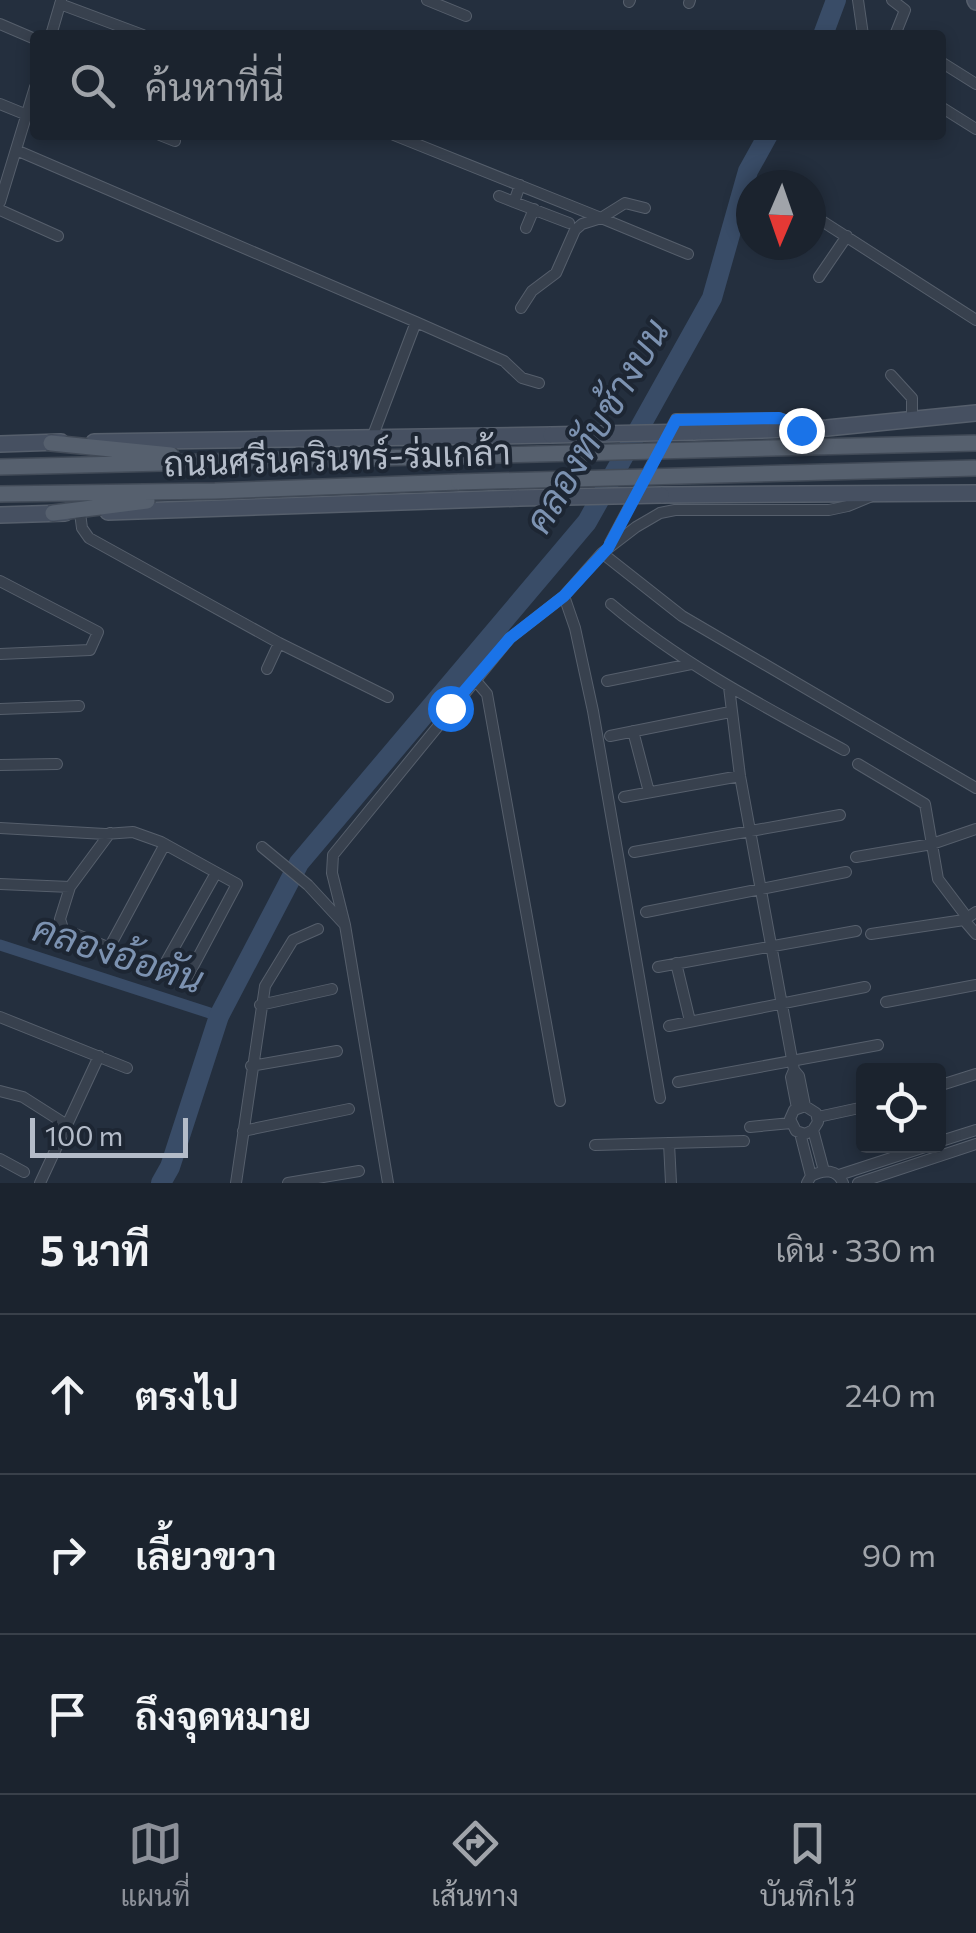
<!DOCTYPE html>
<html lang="th">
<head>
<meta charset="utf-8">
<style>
  body { margin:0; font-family:Commissioner,Sarabun,sans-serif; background:#282f3a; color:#f1f3f6 }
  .controls { position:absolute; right:30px; bottom:30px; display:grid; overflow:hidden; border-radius:10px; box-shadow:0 5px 15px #0003 }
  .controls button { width:90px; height:90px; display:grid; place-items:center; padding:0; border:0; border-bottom:2px solid #39404a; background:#1b232e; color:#f1f3f6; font:50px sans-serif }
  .compass { position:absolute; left:736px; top:170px; width:90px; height:90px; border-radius:50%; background:#1b232e; box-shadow:0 5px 15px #0003; rotate:182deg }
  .scale { position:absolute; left:30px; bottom:25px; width:158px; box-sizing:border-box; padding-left:10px; border:5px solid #b4bcc9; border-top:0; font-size:28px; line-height:35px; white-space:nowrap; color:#b4bcc9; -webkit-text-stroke:8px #1d2633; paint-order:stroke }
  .stop { position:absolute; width:30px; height:30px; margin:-22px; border:8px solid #1a73e8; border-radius:50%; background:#fff }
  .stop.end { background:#1a73e8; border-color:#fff; box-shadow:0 2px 10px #0008 }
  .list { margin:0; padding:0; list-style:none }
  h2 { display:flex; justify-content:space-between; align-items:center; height:130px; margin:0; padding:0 40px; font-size:42px }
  h2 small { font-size:32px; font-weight:400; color:#a0a4aa }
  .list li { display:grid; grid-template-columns:65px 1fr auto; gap:30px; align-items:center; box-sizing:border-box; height:160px; padding:0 40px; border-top:2px solid #39404a }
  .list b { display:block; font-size:38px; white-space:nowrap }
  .list em { font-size:32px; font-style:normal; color:#a0a4aa }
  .icon { flex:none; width:55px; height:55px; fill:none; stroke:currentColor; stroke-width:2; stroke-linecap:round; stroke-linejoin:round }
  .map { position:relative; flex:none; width:976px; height:1183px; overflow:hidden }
  .search { position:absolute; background:#1b232e; box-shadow:0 5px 15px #0003; left:30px; right:30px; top:30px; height:110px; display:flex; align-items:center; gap:25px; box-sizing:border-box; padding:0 35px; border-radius:10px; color:#a0a4aa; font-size:38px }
  .sheet { height:610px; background:#1b232e }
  nav { display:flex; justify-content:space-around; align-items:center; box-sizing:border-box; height:140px; border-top:2px solid #39404a; background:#1b232e; font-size:28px; color:#a0a4aa }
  nav a { display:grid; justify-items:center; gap:5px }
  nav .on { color:#8c9099 }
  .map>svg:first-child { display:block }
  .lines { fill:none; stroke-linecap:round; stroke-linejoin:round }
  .canal { stroke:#394c67; stroke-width:11 }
  .river { stroke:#394c67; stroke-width:20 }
  .street-casing { stroke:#565f6c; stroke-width:12 }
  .secondary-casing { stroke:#565f6c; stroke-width:18 }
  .primary-casing { stroke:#414a57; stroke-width:18 }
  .street { stroke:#38414e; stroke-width:10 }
  .secondary { stroke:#465061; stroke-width:15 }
  .primary { stroke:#56606e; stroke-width:15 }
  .secondary-bridge-casing { stroke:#565f6c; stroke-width:18; stroke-linecap:butt }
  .primary-bridge-casing { stroke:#414a57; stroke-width:18; stroke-linecap:butt }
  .secondary-bridge { stroke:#465061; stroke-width:15 }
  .primary-bridge { stroke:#56606e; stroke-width:15 }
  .route { stroke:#1a73e8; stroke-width:12 }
  .labels { text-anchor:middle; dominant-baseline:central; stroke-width:8; stroke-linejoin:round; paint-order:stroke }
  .street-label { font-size:35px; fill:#b4bcc9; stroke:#1d2633 }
  .water-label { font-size:38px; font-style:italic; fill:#7c92b1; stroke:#1d2633 }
</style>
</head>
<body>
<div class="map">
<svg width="976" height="1183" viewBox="0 0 976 1183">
  <rect width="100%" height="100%" fill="#242f3e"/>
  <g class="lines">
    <!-- canal -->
    <path class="canal" d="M 0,945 L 219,1016"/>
    <!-- river -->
    <path class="river" d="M 823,35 L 836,0
      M 161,1183 L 170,1167 L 219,1016 L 299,863 L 587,522 L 712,298 L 748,171 L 768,135"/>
    <defs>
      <path id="street" d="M 427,0 L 466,16
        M 858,0 L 863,35
        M 892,0 L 905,10 L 895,35
        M 629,2 L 630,0
        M 689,3 L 690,0
        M 60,4 L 143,35
        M 0,24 L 35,39
        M 51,35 L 61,1
        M 941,62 L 976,84
        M 0,104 L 27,115
        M 941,107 L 976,129
        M 160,135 L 175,141
        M 394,135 L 601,218 L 625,203 L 645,208
        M 16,150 L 416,322 L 504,361 L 522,378 L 539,383
        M 499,196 L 514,202 L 520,185
        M 0,202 L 35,87
        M 514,202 L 569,223
        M 0,210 L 58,236
        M 811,214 L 976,320
        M 526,228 L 534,209
        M 819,277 L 847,236
        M 521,308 L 532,291 L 556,273 L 575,230 L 582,224 L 601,218 L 688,254
        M 891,375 L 912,398 L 912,420
        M 372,438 L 416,322
        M 80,513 L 82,528 L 89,538 L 279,643 L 388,697
        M 610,543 L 676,419 L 779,418 L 798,425
        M 602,553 L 682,616 L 976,788
        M 0,581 L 98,632 L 90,650 L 0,654
        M 564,596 L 575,628 L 593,711 L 660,1098
        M 611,604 C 682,664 763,706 844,750
        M 267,669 L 279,643
        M 476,681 L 487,694 L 560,1101
        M 607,681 L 691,664
        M 729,687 L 740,776 L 794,1070
        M 0,709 L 79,706
        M 633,731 L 649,792
        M 610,736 L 730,712
        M 858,764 L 925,804 L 938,879 L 966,916
        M 0,765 L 57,764
        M 624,797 L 740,776
        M 0,828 L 105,834 L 133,832 L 161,842 L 237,884 L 188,976 L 162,969
        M 262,847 L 308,885 L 345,925 L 388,1183
        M 634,852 L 840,815
        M 856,857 L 932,844 L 976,829
        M 0,884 L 70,887 L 110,833
        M 70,887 L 60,919 L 63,929 L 162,969 L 216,873
        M 646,912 L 846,872
        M 964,920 L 976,934
        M 345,925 L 332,873 L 333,855 L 510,638 L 564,596 L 602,553 L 636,527 L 660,513 L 675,510 L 829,510 L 848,506 L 872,496
        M 871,934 L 964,920 L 976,912
        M 109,948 L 165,844
        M 676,963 L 690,1021
        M 658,967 L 856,931
        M 886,1002 L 976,985
        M 260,1005 L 332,989
        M 0,1017 L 127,1068
        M 669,1026 L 865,987
        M 251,1066 L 337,1051
        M 678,1082 L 878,1045
        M 938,1086 L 976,1074
        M 0,1091 L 23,1097 L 67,1125
        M 797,1108 L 791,1077 L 794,1070 L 799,1076 L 805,1106
        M 818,1117 L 864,1107
        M 750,1127 L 791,1123
        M 813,1130 L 805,1134 L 796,1131 L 790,1119 L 794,1110 L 805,1106 L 816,1113 L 818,1122 L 813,1130 L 824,1171
        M 243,1131 L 349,1109
        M 800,1133 L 811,1176
        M 938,1142 L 976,1130
        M 669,1143 L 671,1183
        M 595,1145 L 744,1141
        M 0,1159 L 24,1172
        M 839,1175 L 928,1146
        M 40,1183 L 99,1056
        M 236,1183 L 265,986 L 293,940 L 318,929
        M 288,1183 L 359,1171
        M 807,1183 L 811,1176 C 824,1169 837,1169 843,1183
        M 858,1183 L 976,1144"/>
      <path id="secondary" d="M 975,0 L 976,2
        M 693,432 L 827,428 L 976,413
        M 94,442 L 551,435
        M 0,444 L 61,442
        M 661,495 L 976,493
        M 108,512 L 519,498
        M 0,515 L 65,513"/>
      <path id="primary" d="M 51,443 L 171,455
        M 0,467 L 458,456
        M 0,494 L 215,491 L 459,482
        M 53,513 L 147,501"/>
    </defs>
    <!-- street casing -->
    <use href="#street" class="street-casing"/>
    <!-- secondary casing -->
    <use href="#secondary" class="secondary-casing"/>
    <!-- primary casing -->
    <use href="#primary" class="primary-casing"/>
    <!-- street -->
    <use href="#street" class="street"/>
    <!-- secondary -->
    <use href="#secondary" class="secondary"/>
    <!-- primary -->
    <use href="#primary" class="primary"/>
    <defs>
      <path id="secondary-bridge" d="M 551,435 L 693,432
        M 519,498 L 661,495"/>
      <path id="primary-bridge" d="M 458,456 L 976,443
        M 459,482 L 976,468"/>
    </defs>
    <!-- secondary-bridge casing -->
    <use href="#secondary-bridge" class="secondary-bridge-casing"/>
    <!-- primary-bridge casing -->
    <use href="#primary-bridge" class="primary-bridge-casing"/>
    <!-- secondary-bridge -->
    <use href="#secondary-bridge" class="secondary-bridge"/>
    <!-- primary-bridge -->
    <use href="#primary-bridge" class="primary-bridge"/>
  </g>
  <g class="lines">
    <!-- route -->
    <path class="route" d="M 450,708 L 510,638 L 564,596 L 608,548 L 676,420 L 779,418 L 808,429 L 801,430"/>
  </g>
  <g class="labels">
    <!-- street labels -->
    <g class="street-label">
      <text transform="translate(337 456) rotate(-2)">ถนนศรีนครินทร์-ร่มเกล้า</text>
    </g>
    <!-- water labels -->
    <g class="water-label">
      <text transform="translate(595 425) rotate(-59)">คลองทับช้างบน</text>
      <text transform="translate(119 952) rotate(18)">คลองอ้อตัน</text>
    </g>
  </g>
</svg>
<div class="controls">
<button><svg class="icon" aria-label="locate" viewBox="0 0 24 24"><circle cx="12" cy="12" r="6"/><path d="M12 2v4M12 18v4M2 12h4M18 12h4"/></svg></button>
</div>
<svg class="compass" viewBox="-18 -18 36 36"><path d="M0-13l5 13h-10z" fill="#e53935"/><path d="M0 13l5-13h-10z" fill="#a0a4aa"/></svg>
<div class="scale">100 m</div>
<div class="stop" style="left:450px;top:708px"></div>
<div class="stop end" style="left:801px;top:430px"></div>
<div class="search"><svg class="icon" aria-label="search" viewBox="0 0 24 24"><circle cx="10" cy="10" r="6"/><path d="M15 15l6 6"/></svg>ค้นหาที่นี่</div>
</div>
<section class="sheet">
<h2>5 นาที<small>เดิน · 330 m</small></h2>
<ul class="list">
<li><svg class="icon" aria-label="ahead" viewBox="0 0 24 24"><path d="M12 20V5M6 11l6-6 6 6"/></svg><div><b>ตรงไป</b></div><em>240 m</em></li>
<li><svg class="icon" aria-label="right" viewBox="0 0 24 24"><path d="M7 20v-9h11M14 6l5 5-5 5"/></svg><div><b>เลี้ยวขวา</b></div><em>90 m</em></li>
<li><svg class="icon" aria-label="arrive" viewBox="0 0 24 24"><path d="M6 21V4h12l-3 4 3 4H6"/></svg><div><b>ถึงจุดหมาย</b></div></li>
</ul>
</section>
<nav>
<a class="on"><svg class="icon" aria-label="map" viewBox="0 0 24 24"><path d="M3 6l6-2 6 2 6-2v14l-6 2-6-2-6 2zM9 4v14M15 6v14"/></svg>แผนที่</a>
<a><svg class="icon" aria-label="directions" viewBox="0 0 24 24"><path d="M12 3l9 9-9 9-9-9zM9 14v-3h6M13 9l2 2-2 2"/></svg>เส้นทาง</a>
<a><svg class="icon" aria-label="saved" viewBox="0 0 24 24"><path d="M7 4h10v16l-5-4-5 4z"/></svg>บันทึกไว้</a>
</nav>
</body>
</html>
